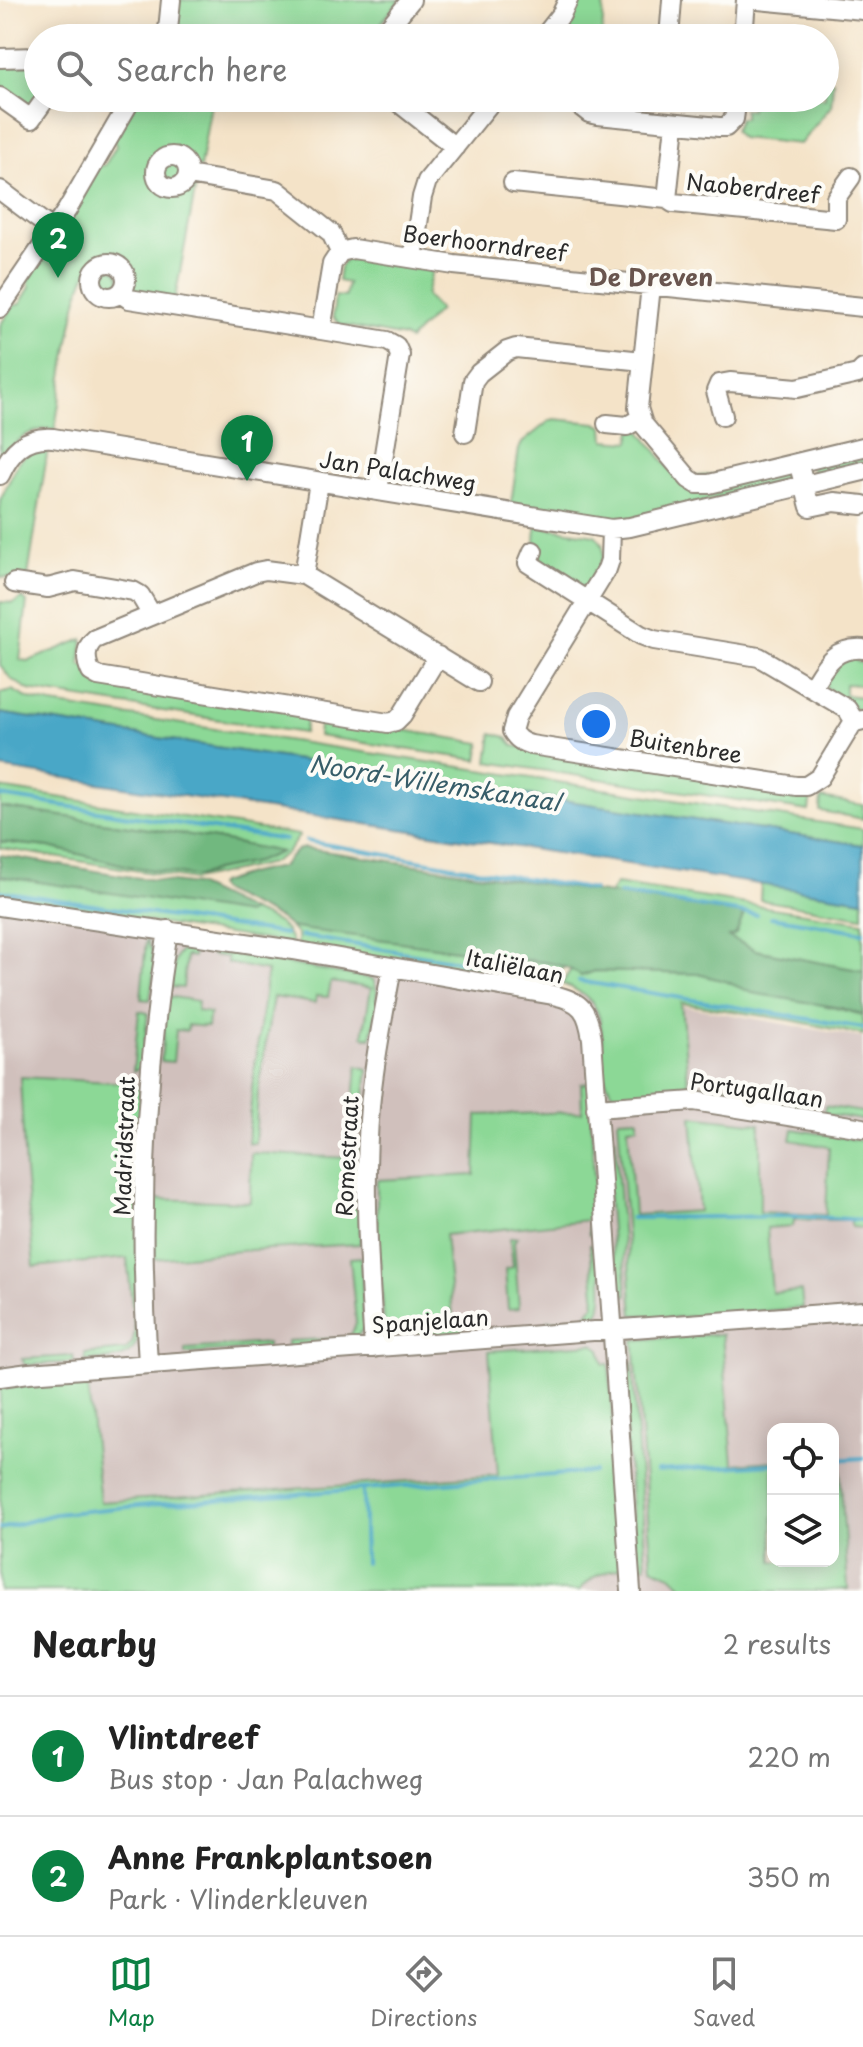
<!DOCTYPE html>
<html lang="en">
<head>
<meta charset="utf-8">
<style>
  body { margin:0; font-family:"Playpen Sans",sans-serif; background:#f6f6f6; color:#222 }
  .controls { position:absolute; right:24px; bottom:24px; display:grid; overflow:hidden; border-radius:16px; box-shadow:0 4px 20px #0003 }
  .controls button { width:72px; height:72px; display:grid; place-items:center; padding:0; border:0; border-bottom:2px solid #e0e0e0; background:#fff; color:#222; font:40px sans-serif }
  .you { position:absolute; left:596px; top:724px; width:28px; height:28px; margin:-20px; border:6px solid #fff; border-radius:50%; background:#1a73e8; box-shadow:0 0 0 12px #1a73e833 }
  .badge { display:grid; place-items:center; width:52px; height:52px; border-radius:50%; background:#0b8043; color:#fff; font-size:26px; font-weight:700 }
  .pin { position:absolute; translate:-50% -66px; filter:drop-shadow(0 2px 4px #0008) }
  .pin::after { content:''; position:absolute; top:42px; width:28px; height:24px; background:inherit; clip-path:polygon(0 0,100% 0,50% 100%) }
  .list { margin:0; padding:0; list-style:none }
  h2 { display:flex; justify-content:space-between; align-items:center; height:104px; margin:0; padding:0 32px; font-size:34px }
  h2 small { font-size:26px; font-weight:400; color:#767676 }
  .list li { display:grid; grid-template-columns:52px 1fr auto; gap:24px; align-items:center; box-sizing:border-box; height:120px; padding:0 32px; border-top:2px solid #e0e0e0 }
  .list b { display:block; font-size:30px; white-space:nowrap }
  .list p { margin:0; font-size:26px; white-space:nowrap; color:#767676 }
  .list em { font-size:26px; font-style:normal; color:#767676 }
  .icon { flex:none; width:44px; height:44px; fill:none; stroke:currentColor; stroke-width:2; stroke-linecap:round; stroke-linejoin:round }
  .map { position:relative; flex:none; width:863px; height:1591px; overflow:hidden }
  .search { position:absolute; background:#fff; box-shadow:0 4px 20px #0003; left:24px; right:24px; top:24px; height:88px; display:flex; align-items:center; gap:20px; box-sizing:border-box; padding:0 28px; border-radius:44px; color:#767676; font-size:30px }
  .sheet { height:344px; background:#fff }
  nav { display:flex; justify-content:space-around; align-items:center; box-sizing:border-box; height:112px; border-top:2px solid #e0e0e0; background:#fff; font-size:22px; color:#767676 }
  nav a { display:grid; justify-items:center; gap:4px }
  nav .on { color:#0b8043 }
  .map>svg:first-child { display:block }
  .industrial { fill:#d0c0bc; fill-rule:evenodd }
  .green { fill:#8cd896; stroke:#5c8260; stroke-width:2 }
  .forest { fill:#71b87f; stroke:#4e7255; stroke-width:2 }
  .water { fill:#48a7c7; stroke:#3a6979; stroke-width:2 }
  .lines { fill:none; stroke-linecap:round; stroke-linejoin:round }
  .stream { stroke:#48a7c7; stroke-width:4 }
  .minor-casing { stroke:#90877a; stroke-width:22 }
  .minor { stroke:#fff; stroke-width:18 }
  .labels { text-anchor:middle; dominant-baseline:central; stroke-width:8; stroke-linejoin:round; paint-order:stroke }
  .street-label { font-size:22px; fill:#2b2b2b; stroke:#fdfcf7 }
  .neighbourhood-label { font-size:24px; font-weight:bold; fill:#69554e; stroke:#fdfcf7 }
  .water-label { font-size:24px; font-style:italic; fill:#375d69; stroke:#fdfcf7 }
</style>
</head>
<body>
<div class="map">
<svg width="863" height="1591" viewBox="0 0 863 1591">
  <rect width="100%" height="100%" fill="#fdfcf7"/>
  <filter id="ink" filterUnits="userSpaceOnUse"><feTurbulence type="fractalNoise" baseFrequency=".0125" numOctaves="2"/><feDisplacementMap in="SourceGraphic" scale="16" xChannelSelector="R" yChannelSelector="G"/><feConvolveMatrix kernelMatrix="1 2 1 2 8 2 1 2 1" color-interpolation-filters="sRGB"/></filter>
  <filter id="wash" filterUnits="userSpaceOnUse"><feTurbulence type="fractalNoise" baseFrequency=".006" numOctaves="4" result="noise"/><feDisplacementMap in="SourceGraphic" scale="32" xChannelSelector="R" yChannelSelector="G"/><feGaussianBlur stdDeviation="1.8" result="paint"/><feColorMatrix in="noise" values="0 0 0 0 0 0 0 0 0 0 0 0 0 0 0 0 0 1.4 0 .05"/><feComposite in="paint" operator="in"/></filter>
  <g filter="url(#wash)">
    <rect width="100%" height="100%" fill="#f4e3c8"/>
    <!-- industrial -->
    <path class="industrial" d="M 0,906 L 553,995 L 611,993 L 863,1038 L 863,1591 L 0,1591 ZM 773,1429 L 833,1429 L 833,1561 L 773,1561 Z"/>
    <!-- green -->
    <path class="green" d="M 176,0 L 400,0 L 369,38 L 231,38 L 216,36 L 216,38 L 170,38 Z
      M 573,0 L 604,0 L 602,38 L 549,38 L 555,30 L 561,37 L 572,23 L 564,17 Z
      M 0,64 L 38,64 L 38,98 L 33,108 L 0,84 Z
      M 825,80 L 833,81 L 831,106 L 800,144 L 740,138 L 734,130 L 740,118 L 744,118 L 744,109 L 751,110 L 753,98 L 825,98 Z
      M 138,98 L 212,98 L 200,168 L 191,167 C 181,135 141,154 154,179 C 156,185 162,189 168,190 C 180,192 186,181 197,180 L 175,299 L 131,292 C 131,284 132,275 128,268 C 119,254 100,254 91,267 C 79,283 76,306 72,326 C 65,360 60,395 55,430 C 27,427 19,440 0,458 L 0,325 L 13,306 L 20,304 L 30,287 L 28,280 L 99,166 L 105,165 L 116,146 L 114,140 Z
      M161 170a12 12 0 1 1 24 0a12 12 0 1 1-24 0Z
      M 353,258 L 432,271 L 426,296 L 439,310 L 409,340 L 404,337 L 341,325 L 333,317 L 335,296 L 345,297 L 348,283 L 338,281 L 340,267 L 345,260 Z
      M98 279a11 11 0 1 1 22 0a11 11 0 1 1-22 0Z
      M 554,419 L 596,423 L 604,427 L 605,440 L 630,442 L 632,431 L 639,429 L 676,477 L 789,471 L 792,480 L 624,521 L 610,521 L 511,503 L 519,449 L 522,443 L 549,421 Z
      M 40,448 L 48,448 L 28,576 L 21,579 L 0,577 L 0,500 L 19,461 L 26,455 Z
      M 863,453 L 863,462 L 813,474 L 811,465 Z
      M 537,526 L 595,535 C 614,552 597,569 588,586 L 582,587 C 556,571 527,563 537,526 Z
      M 22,598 L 27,602 L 20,660 L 29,661 L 83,639 L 80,665 L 307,714 L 304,733 L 29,690 L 11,679 L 0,665 L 0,602 L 14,603 Z
      M 857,653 L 857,662 L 863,663 L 863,685 L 845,684 L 845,695 L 863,697 L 863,710 C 849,708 830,693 823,682 L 827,669 Z
      M 12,690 L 29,699 L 52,704 L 863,829 L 863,845 L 475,787 L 471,784 L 457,783 L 457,785 L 0,713 L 0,693 Z
      M 320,716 L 481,743 L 478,760 L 318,736 Z
      M 492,733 L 506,737 L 514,746 L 809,791 L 811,796 L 809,811 L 488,762 Z
      M 0,788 L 299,835 L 299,836 L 287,853 L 271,863 L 194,880 L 0,848 L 0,842 L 49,847 L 129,866 L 198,877 L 215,870 L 256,862 L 280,852 L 210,838 L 0,807 Z
      M 821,798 L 863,805 L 863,819 L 820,811 Z
      M 0,876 L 246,913 L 251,911 C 271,919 286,922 292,944 L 0,899 Z
      M 616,884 L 863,922 L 863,971 L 755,950 L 728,937 L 610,893 Z
      M 761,884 L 863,900 L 863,917 L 760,900 Z
      M 290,927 L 425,945 L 524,961 L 553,963 L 564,967 L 551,985 L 547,986 L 297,945 L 297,935 Z
      M 146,940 L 152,951 L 152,962 L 155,963 L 150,1000 L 141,999 Z
      M 188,946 L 195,947 L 193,957 L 186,956 L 183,988 L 171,987 C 173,971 172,954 188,946 Z
      M 211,950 L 373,979 L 377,991 L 376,999 L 379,1000 L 371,1038 L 363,1036 L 371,988 L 331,982 L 328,997 L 316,996 L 315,1003 L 273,997 L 258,1092 L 255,1143 L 248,1143 L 252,1088 L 267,971 L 227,963 L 227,957 L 211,955 Z
      M 571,969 L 581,976 L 595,971 L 698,974 L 863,1015 L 863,1035 L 790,1020 L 681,1003 L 689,1094 L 628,1098 L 628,1095 L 614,1094 C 583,1057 629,1007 562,984 Z
      M 167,996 L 198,1001 L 197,1011 L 210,1013 L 207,1027 L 188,1025 L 187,1031 L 176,1030 L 173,1062 L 161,1061 Z
      M 139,1011 L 148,1013 L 142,1063 L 139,1069 L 133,1071 Z
      M 357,1066 L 368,1069 L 361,1133 L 351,1134 Z
      M 20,1077 L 130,1083 L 136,1085 L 141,1094 L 139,1335 C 133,1363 109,1359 85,1361 L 85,1354 L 126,1350 L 132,1343 L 135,1332 L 127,1258 L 34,1267 L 25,1172 Z
      M 589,1083 L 597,1230 L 595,1234 L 589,1235 L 588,1220 L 445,1235 L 454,1326 L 462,1326 L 463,1332 L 408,1338 L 407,1334 C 397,1335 388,1332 384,1323 L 377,1224 L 377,1180 L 475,1175 L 477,1115 L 582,1112 L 581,1084 Z
      M 698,1085 L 748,1087 L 746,1102 L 698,1095 Z
      M 777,1096 L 812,1100 L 811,1112 L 776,1107 Z
      M 825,1106 L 863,1112 L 863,1120 L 824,1114 Z
      M 692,1116 L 760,1124 L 760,1212 L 826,1215 L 829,1147 L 791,1140 L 793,1129 L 863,1141 L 863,1228 L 851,1227 L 851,1220 L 794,1220 L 793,1226 L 767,1228 L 772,1293 L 801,1291 L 803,1308 L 645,1320 L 644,1315 L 633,1315 L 618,1119 L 638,1118 L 638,1126 L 628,1127 L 634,1215 L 699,1211 Z
      M 615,1138 L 627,1295 L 616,1296 L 604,1139 Z
      M 351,1144 L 360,1145 L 360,1244 L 251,1250 L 155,1259 L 155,1199 L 250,1202 L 251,1153 L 349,1158 Z
      M 517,1237 L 514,1242 L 519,1308 L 508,1309 L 505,1269 L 513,1267 L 510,1238 Z
      M 590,1245 L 595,1245 L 599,1248 C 600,1267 610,1312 590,1322 C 579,1327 563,1326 552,1327 L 548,1320 L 572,1320 L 584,1318 L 594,1304 L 595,1294 Z
      M 361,1257 L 364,1328 L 355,1339 L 347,1343 L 287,1347 L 287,1341 L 347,1338 L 352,1333 L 356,1323 L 350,1258 Z
      M 722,1334 L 733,1464 L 773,1461 L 773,1561 L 833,1561 L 833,1456 L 839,1455 L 848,1589 L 821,1591 L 688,1591 L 671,1575 L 652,1567 L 634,1340 Z
      M 267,1343 L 267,1348 L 185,1354 L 185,1349 Z
      M 593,1344 L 600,1349 L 604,1364 L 609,1364 L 624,1567 C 605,1571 592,1575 579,1591 L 0,1591 L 0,1389 L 87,1378 L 100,1502 L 498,1475 L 489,1351 Z
      M 73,1356 L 74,1362 L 25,1365 L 22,1359 Z
      M 632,1362 L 646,1566 L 636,1566 L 621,1363 Z"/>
    <!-- forest -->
    <path class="forest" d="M 0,807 L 210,838 L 281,852 L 256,862 L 215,870 L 198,877 L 129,866 L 49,847 L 0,842 Z
      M 304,848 L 744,914 L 736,934 L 729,937 L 755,950 L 863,971 L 863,1015 L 841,1008 L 752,993 L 725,981 L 698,974 L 595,971 L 581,976 C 560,959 529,962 504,957 C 438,947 373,938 307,930 L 290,927 L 279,918 L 221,891 L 217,886 L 220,883 L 251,873 L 281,867 L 297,850 Z
      M 0,855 L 132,877 L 196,885 L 251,911 L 246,914 L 0,876 Z"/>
    <!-- water -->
    <path class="water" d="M 0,713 L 457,785 L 457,783 L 448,782 L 448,779 L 472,784 L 475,787 L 863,845 L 863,900 L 0,768 Z"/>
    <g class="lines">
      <!-- stream -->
      <path class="stream" d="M 0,796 L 285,840
        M 306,841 L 593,890
        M 0,891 L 285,934
        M 619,894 L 757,915
        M 771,917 L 863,932
        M 301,936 L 546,975
        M 579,981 L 863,1028
        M 631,1218 L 800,1216 L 863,1220
        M 833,1460 L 863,1458
        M 657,1471 L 773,1464
        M 363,1489 L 365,1563
        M 0,1529 L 55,1514 L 148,1505 L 594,1472"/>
    </g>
  </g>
  <g filter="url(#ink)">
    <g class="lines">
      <defs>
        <path id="minor" d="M 758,0 L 863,10
          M 229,36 L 238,38
          M 164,38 L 168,30 L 171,0
          M 380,38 L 411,0
          M 543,38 L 561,15 L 568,0
          M 669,38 L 672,0
          M 743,38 L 746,0
          M 0,58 L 38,57
          M 0,97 L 31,119 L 46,98
          M 393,98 L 455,147
          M 570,98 L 589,113 L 598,115 L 719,127 L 726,127 L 734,119 L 737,98
          M 675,124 L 667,199 L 673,203 L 836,219 L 836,198 L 851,177
          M156 172a16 16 0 1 1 32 0a16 16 0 1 1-32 0Z
          M 188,175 L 277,190 L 331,233 L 340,252
          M 513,183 L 667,199
          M 0,190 L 53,230
          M 413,258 L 422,197 L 427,181 L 494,98
          M92 280a17 17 0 1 1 34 0a17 17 0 1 1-34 0Z
          M 651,286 L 638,408 L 643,424 L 689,479 L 697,484 L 709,484 L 863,447
          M 120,293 L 129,299 L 321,330
          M 0,308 L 67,210 L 132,98
          M 723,416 L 716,391 L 719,384 L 730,382 L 797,388 L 858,374 L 863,369
          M 607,424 L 627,426 L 641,418
          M 465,433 L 473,381 L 479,373 L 507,351 L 516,348 L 643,361
          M 801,473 L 810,507 L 834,502 L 863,505
          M 0,475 C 11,451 25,436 53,438 L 611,529 L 630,527 L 863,471
          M 378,491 L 400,355 L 396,346 L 387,341 L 321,330 L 332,264 L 340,252 L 353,249 L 454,265 L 863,307
          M 611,529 L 610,560 L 607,569 L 516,717 L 512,731 C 517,739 521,742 531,745 L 796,786 L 806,786 L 820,777 L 851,726 L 855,722 L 863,720
          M 533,551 L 528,563 L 641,635 L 654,640 L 759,657 L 847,709 L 855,722
          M 304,575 L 319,482
          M 14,583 L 48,588 L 75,581 L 133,591 L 140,595 L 152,615
          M 438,656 L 402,715 L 396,721 L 388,723 L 98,676 L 91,672 C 85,660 85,647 95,639 L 256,572 L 266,570 L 304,575 L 479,682
          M 811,688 C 825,666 833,647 863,649
          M 0,906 L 293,950 L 553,995 C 582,1001 588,1011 592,1039 L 631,1591
          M 596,1108 L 694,1101 L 863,1128
          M 374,1348 C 369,1268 363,1188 370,1107 C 374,1060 384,1013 392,967
          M 148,1364 C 138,1219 145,1074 168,930
          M 0,1377 L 29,1373 L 863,1311"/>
      </defs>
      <!-- minor casing -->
      <use href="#minor" class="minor-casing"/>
      <!-- minor -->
      <use href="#minor" class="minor"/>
    </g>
  </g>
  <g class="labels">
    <!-- street labels -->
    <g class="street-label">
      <text transform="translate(753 187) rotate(6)">Naoberdreef</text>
      <text transform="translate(485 242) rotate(7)">Boerhoorndreef</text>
      <text transform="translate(398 470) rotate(9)">Jan Palachweg</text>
      <text transform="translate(686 745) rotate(9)">Buitenbree</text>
      <text transform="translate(515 965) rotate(11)">Italiëlaan</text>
      <text transform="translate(757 1089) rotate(8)">Portugallaan</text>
      <text transform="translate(123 1146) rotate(-88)">Madridstraat</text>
      <text transform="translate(346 1156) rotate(-87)">Romestraat</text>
      <text transform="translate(430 1320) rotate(-4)">Spanjelaan</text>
    </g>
    <!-- neighbourhood labels -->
    <g class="neighbourhood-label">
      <text x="651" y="276">De Dreven</text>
    </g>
    <!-- water labels -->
    <g class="water-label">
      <text transform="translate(435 782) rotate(9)">Noord-Willemskanaal</text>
    </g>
  </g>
</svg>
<div class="controls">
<button><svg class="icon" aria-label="locate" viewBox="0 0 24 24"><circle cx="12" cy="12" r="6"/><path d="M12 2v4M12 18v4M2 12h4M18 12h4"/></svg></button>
<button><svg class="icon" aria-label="layers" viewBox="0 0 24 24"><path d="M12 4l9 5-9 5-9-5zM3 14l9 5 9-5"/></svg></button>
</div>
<div class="you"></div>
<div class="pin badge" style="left:247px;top:481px">1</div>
<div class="pin badge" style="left:58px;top:278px">2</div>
<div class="search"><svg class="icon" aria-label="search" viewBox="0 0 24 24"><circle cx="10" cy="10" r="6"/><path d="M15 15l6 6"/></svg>Search here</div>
</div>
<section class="sheet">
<h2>Nearby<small>2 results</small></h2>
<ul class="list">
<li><span class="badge">1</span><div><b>Vlintdreef</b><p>Bus stop · Jan Palachweg</p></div><em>220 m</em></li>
<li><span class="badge">2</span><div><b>Anne Frankplantsoen</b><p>Park · Vlinderkleuven</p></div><em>350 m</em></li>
</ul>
</section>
<nav>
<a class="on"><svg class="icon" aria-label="map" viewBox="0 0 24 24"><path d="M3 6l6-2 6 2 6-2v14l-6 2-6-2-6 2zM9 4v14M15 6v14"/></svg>Map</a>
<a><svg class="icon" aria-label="directions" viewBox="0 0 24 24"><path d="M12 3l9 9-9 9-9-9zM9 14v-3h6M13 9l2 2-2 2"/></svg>Directions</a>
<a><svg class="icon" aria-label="saved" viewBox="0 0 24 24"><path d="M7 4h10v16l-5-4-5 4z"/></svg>Saved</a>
</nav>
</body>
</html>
